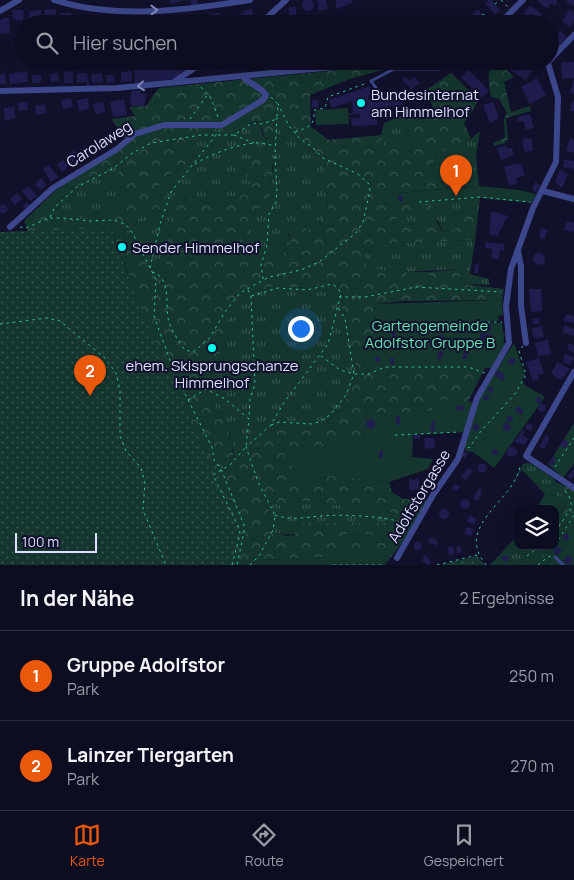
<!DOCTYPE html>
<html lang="de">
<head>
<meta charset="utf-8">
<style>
  body { margin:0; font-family:Manrope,sans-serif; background:#16162a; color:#f1f3f6 }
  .controls { position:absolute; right:15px; bottom:15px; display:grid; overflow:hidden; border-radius:10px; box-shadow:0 5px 20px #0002 }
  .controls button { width:45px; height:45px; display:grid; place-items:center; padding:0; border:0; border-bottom:1px solid #2d2d3f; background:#0d0d21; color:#f1f3f6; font:25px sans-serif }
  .scale { position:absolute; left:15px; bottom:12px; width:82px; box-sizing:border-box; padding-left:5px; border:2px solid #dcdfff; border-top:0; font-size:14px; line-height:18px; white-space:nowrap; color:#dcdfff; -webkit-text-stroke:4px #11112c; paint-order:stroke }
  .you { position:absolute; left:300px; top:328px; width:18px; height:18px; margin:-12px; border:4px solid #fff; border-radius:50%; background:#1a73e8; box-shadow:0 0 0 8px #1a73e833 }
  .badge { display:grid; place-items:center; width:32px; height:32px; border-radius:50%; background:#ea580c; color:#fff; font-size:16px; font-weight:700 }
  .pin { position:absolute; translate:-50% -41px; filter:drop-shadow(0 1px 2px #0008) }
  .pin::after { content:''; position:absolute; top:26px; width:18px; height:15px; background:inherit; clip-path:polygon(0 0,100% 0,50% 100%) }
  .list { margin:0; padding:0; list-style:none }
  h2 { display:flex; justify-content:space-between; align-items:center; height:65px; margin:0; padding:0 20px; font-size:21px }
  h2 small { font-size:16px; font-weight:400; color:#9a9ca5 }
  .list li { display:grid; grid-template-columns:32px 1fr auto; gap:15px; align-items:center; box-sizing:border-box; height:90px; padding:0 20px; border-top:1px solid #2d2d3f }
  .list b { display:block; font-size:19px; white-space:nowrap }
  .list p { margin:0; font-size:16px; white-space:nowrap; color:#9a9ca5 }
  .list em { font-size:16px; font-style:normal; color:#9a9ca5 }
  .icon { flex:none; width:28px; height:28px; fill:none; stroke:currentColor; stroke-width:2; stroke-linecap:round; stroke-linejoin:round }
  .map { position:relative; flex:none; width:574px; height:565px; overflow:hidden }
  .search { position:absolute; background:#0d0d21; box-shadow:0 5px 20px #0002; left:15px; right:15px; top:15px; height:55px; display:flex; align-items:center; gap:12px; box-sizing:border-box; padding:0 18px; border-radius:28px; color:#9a9ca5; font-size:19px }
  .sheet { height:245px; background:#0d0d21 }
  nav { display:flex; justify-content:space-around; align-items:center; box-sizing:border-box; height:70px; border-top:1px solid #2d2d3f; background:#0d0d21; font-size:14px; color:#9a9ca5 }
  nav a { display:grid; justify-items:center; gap:2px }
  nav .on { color:#ea580c }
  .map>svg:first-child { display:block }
  .grass { fill:url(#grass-tufts) }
  .forest { fill:url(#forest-crowns); fill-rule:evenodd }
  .park { fill:url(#park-dots) }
  .garden { fill:#14362f }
  .building { fill:#1e1d4d }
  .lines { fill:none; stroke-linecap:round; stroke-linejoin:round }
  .path { stroke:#30bf9d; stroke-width:1; stroke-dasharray:2.5 4; stroke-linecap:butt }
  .lane { stroke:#3c478b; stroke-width:3 }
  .street { stroke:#3c478b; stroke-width:6 }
  .oneway { stroke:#848bbf }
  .poi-dot { fill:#08ffec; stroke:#11112c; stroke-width:2 }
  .labels { text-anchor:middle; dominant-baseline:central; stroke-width:4; stroke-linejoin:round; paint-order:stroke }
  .poi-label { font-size:15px; fill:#dcdfff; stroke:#11112c; text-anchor:start }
  .street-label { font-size:15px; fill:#dcdfff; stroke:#11112c }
  .park-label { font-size:15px; fill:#66e2ad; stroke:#11112c }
</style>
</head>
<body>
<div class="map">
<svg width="574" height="565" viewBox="0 0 574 565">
  <defs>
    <pattern id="grass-tufts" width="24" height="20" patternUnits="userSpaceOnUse" patternTransform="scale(1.25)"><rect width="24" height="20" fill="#14362f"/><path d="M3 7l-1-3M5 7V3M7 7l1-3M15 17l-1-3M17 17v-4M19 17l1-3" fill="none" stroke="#36534e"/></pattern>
    <pattern id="forest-crowns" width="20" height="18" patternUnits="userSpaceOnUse" patternTransform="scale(1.25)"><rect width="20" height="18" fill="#14362f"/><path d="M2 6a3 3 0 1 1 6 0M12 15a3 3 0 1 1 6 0" fill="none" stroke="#36534e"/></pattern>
    <pattern id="park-dots" width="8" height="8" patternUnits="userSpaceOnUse" patternTransform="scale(1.25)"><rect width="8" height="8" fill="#14362f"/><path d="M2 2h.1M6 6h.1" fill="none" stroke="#36534e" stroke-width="1.8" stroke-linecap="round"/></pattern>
  </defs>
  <rect width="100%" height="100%" fill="#11112c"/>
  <!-- grass -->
  <path class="grass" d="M 281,113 L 318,157 L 324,161 L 328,211 L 326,217 L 312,232 L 308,232 L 304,226 L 288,234 L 291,241 L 284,253 C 274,255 260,256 251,262 L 249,259 L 253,254 L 251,248 L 245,246 L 243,240 L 255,212 L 259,208 L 271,208 L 269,186 L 273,172 L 273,164 L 253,188 L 231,202 L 210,204 L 195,198 L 152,195 L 163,180 L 196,157 L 189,153 L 183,136 C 195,135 256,121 261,123 L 262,134 L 266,140 L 275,135 L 275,114 Z
    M 401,116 L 411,142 L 386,152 L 381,135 L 384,123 Z
    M 480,131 L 476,156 L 479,186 L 464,187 L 461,167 L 431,169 L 438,150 L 457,151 Z
    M 117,163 L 124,203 L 103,218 L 87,220 L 47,216 L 48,209 L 73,189 Z
    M 470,198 L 453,233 L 443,231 L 437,219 L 405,202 Z
    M 162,206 L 172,212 L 167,234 L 165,282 L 158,285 L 127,229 L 135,225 L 138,218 Z
    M 395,213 L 427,213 L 427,224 L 395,225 Z
    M 475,240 L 470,274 L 489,279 L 489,285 L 461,284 L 460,269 L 406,272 L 394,267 L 386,271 L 367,267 L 364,249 L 395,243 Z
    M 330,282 L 338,284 L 344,294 L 341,307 L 347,317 L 357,375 L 345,402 L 330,420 L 317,427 L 301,430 L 280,425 L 268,430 L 255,450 L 235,460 L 230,434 L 211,401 L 203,380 L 211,372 L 237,377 L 230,373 L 220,352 L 228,340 L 226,329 L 228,320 L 246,295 L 275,286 L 308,288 Z
    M 528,463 L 533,464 L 554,479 L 556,482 L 554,484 L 567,502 L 555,522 L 555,509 L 536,509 L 545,494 L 522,470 L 513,482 L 523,464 Z
    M 264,501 L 285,505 L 292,502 L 306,501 L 391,512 L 389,522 C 375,525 360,523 346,524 C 318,527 297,541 269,531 C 272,519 271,511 264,501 Z
    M 518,535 L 518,546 L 551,546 L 550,552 L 536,565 L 490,565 Z"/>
  <!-- forest -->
  <path class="forest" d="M 494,61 L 513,61 L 507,71 L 514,77 L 504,82 L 511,112 L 530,106 L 531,111 L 506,118 L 508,138 L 505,143 L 494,146 L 493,143 L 505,138 L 504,119 L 507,113 L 499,99 L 491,97 C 489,87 486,69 494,61 Z
    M 390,65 L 390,68 L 350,79 L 310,95 L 311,127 L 329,140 L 381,135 L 386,151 L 411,142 L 401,116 L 433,107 L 426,90 L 451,73 L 479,100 L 464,123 L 471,139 L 457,151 L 438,150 L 431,168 L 462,167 L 464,187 L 377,195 L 374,204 L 405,202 L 433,207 L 437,222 L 442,231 L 453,233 L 470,198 L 480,198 L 475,240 L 395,243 L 364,249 L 367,267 L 386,271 L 394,267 L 406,272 L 406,284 L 430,284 L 430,272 L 460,269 L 461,284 L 504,289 L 502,300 L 405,301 L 374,304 L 378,343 L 438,366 L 485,368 L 468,402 L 432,400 L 432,411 L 367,414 L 363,438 L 305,482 L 334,475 L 389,482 L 392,492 L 403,499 L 429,500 L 406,536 L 342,534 L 342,541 L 402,543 L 391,557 L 359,553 L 331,557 L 258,560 L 252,565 L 0,565 L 129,276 L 111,228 L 28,232 L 24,221 L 55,191 L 128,142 L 111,119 L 135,116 L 129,107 L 146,106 L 159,88 ZM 281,113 L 318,157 L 324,161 L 328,211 L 326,217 L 315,222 L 315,228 L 312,232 L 308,232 L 304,226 L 298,225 L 288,230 L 291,241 L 284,253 C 274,255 260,256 251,262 L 249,259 L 253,254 L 251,248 L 245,246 L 243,240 L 255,212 L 259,208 L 266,211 L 271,208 L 269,186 L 273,172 L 269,157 L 249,159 L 247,177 L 253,188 L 231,202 L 210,204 L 195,198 L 153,195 L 163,180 L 196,157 L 189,153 L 183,136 L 223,133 L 256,121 L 261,123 L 264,137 L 271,142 L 276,135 L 275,115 ZM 117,163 L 124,203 L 103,218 L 87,220 L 47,216 L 48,209 L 73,189 ZM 161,206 L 172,212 L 167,234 L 165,282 L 158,285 L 127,229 L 134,226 L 138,218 ZM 395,213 L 426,213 L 427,224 L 396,225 ZM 330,282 L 338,284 L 344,294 L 341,307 L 347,317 L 357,375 L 345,402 L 330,420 L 317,427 L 301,430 L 280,425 L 268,430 L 255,450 L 235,460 C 231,451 233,441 229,433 C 222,415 210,400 203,381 L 211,372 L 221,375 L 218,381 L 226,387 L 232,387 L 237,383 L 237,377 L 229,373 L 220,352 L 228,340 L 226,329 L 228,320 L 246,296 L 275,286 L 308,288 ZM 264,501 L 285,505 L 292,502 L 306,501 L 391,512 L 389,522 L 382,523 L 305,523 L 295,526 L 295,535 L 288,536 L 269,531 C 272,519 271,511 264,501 Z
    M 556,482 L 574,490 L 574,513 L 555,544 L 555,522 L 567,503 L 554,484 Z"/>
  <!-- park -->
  <path class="park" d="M 111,228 L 144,318 L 243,530 L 235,565 L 0,565 L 0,232 Z
    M 477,556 L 484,565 L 440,565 Z"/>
  <!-- garden -->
  <path class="garden" d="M 348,108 L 349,124 L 316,125 L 315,110 Z
    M 479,186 L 519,190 L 536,194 L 532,203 L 480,198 L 374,204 L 377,195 Z
    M 406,272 L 430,272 L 430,284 L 406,285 Z
    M 502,300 L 503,315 L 498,316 L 499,321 L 462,322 L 462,323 L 502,323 L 503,333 L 505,333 L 503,343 L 506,343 L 492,368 L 364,367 L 361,343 L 378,343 L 374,304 Z
    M 514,343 L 525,375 L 522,380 L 525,385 L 545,397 L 494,468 L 473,452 L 466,451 L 464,446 L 479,398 Z
    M 432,399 L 474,402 L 464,432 L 413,435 L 412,457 L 433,459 L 428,469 L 389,482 L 334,475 L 305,482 L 284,455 L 363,438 L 367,414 L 432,411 Z
    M 574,423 L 574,464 L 563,478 L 548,464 Z
    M 574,513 L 574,565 L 536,565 L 555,546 Z
    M 342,534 L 406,536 L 402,543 L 342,541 Z
    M 359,553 L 391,557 L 385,565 L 252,565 L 258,560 L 331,557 Z"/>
  <!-- building -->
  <path class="building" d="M302 5a6 6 0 1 1 12 0a6 6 0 1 1-12 0Z
    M 170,0 L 182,0 L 182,1 L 171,4 Z
    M 190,0 L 197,0 L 198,4 L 192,6 Z
    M 317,0 L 326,0 L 328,9 L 319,11 Z
    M 336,0 L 352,0 L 353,3 L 336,9 Z
    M 489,0 L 492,0 L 500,10 L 495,15 L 485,3 Z
    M 537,0 L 557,0 L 557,3 L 556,6 L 550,3 L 548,8 L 542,6 Z
    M 567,0 L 574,0 L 574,6 L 566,2 Z
    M 530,5 L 542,14 L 535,24 L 523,15 Z
    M 296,6 L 296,16 L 290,17 L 288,8 Z
    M 56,9 L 56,16 L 45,17 L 44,10 Z
    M 252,9 L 253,18 L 240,24 L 226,24 L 232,21 L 232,18 L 239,17 L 238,14 L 245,13 L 244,11 Z
    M 569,9 L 574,12 L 574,21 L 571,27 L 562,22 Z
    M 12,10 L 24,10 L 23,20 L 16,21 L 13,18 Z
    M 41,10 L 42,23 L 30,24 L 29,11 Z
    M 478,10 L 488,22 L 486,24 L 480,24 L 472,15 Z
    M 60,13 L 71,13 L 72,24 L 60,24 Z
    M 220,13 L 221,24 L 210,24 L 209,14 Z
    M 86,15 L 86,24 L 75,24 L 75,16 Z
    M 154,16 L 161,18 L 166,24 L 151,24 L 151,19 Z
    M 187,16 L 188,24 L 180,24 L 179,17 Z
    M 207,16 L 208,24 L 194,24 L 193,17 Z
    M 4,18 L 9,18 L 10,33 L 0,34 L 0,20 Z
    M 102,18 L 102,24 L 91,24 L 91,19 Z
    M 133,18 L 144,18 L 144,24 L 133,24 Z
    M 284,19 L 285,24 L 277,24 L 277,21 Z
    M 467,19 L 469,24 L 458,24 L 458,21 Z
    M 120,20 L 128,20 L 128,24 L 118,24 Z
    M 560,31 L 567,37 L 558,48 L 551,42 Z
    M 146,61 L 146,63 L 151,61 L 177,61 L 177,66 L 183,66 L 184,71 L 180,72 L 181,75 L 175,78 L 166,80 L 135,83 L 133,62 Z
    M 181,61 L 190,61 L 190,64 L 182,67 Z
    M 226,61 L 227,70 L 219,71 L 218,62 Z
    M 248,61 L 261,61 L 262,67 L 254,67 L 253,64 Z
    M 267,61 L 296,61 L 296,62 L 284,65 L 285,67 L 282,68 L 281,65 L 278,65 L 269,68 Z
    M 299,61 L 309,61 L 309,63 L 300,65 Z
    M 470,61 L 484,61 L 475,69 Z
    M 515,61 L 529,61 L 535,65 L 526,80 L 510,70 Z
    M 561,62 L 574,62 L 574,78 L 562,79 Z
    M 469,70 L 489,91 L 482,98 L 461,77 Z
    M 27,71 L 28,82 L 10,84 L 9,74 Z
    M 73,71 L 73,83 L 64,83 L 64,72 Z
    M 132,71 L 132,81 L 121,82 L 121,72 Z
    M 58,73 L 59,81 L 51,82 L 50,74 Z
    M 77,73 L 87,73 L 90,87 L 87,87 L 87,82 L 77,83 Z
    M 102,73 L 103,82 L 92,83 L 91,74 Z
    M 5,74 L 6,84 L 0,84 L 0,75 Z
    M 32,75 L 41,75 L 41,83 L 32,83 Z
    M 106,75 L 114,75 L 115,82 L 107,83 Z
    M 414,76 L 420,83 L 412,89 L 402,80 L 406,77 L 409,81 Z
    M 537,78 L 546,95 L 530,104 L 521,87 Z
    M 574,79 L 574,94 L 570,93 Z
    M 370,86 L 373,94 L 368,96 L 368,100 L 385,100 L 384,92 L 402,91 L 403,105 L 388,106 L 388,113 L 370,114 L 370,117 L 377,116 L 377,125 L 352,126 L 351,118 L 360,118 L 360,114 L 349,115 L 349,113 L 353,113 L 352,101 L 332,108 L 329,100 Z
    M 141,90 L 141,94 L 147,93 L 144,106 L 131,106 L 130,95 L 132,94 L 132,91 Z
    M 71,98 L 73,107 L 63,109 L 61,100 Z
    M 88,98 L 89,109 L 79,111 L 77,100 Z
    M 124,99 L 127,115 L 113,117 L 110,102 Z
    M 312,100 L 318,100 L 319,107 L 312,108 Z
    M 572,101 L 574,101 L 574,111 L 570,111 Z
    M 27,102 L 28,110 L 19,111 L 18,103 Z
    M 103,102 L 105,112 L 96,114 L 93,104 Z
    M 493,102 L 499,118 L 490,123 L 483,105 Z
    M 45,104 L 46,113 L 36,115 L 35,106 Z
    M 14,107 L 16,118 L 5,121 L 4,108 Z
    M 530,114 L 534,128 L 526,130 L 523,121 L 518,122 L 517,117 Z
    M107.5 136a5.5 5.5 0 1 1 11 0a5.5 5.5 0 1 1-11 0Z
    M 524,138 L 532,139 L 533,151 L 525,152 L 522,143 Z
    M 570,138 L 574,140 L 574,153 L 566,151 Z
    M 105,139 L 108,146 L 99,151 L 95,144 Z
    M 505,145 L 506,148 L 512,148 L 514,155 L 501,160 L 497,148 Z
    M 87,146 L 88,150 L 94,150 L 95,155 L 84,158 L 80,153 L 84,150 L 83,148 Z
    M 74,150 L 81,160 L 76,165 L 67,155 Z
    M 564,159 L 574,161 L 574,169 L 563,167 Z
    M 63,160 L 68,167 L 62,172 L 57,164 Z
    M 515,164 L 521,164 L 525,175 L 516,178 L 518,183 L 509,186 L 504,167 Z
    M 49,165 L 58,177 L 51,182 L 43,169 Z
    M 560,170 L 568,174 L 562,188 L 555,182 Z
    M 41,178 L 47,185 L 41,190 L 35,184 Z
    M 535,182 L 540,185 L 536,192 L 532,190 Z
    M 29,186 L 37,196 L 30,201 L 22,191 Z
    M 17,193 L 22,199 L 15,205 L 10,199 Z
    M 399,195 L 403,196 L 403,201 L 398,201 Z
    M 27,202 L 30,205 L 25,209 L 22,206 Z
    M-1.5 209a4.5 4.5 0 1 1 9 0a4.5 4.5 0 1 1-9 0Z
    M 491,211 L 508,216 L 497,236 L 489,234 Z
    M 567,221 L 574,223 L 574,232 L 564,230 Z
    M 541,228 L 548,230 L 544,239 L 539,238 Z
    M 486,242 L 504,244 L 504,250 L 500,250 L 499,259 L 491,258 L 492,249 L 485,248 Z
    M 124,244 L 126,249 L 120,251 L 119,246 Z
    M533 259a6 6 0 1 1 12 0a6 6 0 1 1-12 0Z
    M 475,264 L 479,265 L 478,273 L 474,273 Z
    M 529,289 L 541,289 L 542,311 L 531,312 Z
    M 566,314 L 574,316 L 574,323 L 564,321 Z
    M 539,318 L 539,324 L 533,324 L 533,319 Z
    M 479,325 L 491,325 L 491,331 L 479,331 Z
    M 565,325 L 574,329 L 574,336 L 562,332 Z
    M 542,326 L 544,337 L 534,338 L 532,328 Z
    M 392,332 L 396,332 L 396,339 L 392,340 Z
    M 480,334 L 492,334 L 492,340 L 480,340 Z
    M 438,335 L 444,335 L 444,339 L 438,339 Z
    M409 341a3 3 0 1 1 6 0a3 3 0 1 1-6 0Z
    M 380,338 L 386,338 L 385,343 L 380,343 Z
    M 548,340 L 551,354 L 538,356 L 535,343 Z
    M 569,343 L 574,346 L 574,353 L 567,349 Z
    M 443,351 L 443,357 L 440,357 L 441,361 L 438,361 L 438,352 Z
    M 464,351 L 467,351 L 467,359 L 462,359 Z
    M 565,353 L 574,358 L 570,365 L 563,362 Z
    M 375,357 L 380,357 L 380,361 L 375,362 Z
    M 511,357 L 516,360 L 513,366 L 507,363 Z
    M 390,358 L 394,358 L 394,365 L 391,365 Z
    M 539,358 L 544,373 L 538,375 L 539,379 L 533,381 L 526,362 Z
    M 557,362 L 570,369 L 561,380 L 551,374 Z
    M 498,370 L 506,376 L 502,381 L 494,375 Z
    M 490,386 L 494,389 L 492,393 L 487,390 Z
    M 486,394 L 490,397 L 487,401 L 483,399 Z
    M 538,396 L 542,399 L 539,405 L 535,400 Z
    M538 408a4 4 0 1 1 8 0a4 4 0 1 1-8 0Z
    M 456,406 L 464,406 L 464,410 L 456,410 Z
    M 518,406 L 524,411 L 521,415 L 515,410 Z
    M 396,416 L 400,417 L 400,425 L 397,425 Z
    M507 419a3 3 0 1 1 6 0a3 3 0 1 1-6 0Z
    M366.5 424a4.5 4.5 0 1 1 9 0a4.5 4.5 0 1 1-9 0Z
    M 432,421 L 435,421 L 435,432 L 430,430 Z
    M 506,422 L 512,427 L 508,432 L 502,427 Z
    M 475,423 L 480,426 L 477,432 L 472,429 Z
    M525.5 427a3.5 3.5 0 1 1 7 0a3.5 3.5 0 1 1-7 0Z
    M 520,430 L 525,431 L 522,435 L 529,439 L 524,445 L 514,442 L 521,433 Z
    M 414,435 L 420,435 L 420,439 L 414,439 Z
    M 546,435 L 550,437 L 544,449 L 539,447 Z
    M 424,438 L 434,438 L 435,448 L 425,449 Z
    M 564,439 L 569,443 L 565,449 L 560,445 Z
    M507 452a5 5 0 1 1 10 0a5 5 0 1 1-10 0Z
    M 494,448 L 499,452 L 496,456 L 491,452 Z
    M 379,450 L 383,450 L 383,458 L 379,459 Z
    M 463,451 L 468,453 L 465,458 L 461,455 Z
    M 553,456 L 556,458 L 553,466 L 549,464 Z
    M477.5 468a4.5 4.5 0 1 1 9 0a4.5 4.5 0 1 1-9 0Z
    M 468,468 L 473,471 L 466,480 L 461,477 Z
    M 574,468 L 574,476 L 571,480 L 567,476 Z
    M 409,478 L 413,480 L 419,478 L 419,490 L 409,490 Z
    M 455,484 L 460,487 L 457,491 L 452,489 Z
    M 479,488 L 482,489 L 480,493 L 482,495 L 477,501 L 473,498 Z
    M460 504a5 5 0 1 1 10 0a5 5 0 1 1-10 0Z
    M439 514a5 5 0 1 1 10 0a5 5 0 1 1-10 0Z
    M 470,515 L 477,520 L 474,525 L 467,521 Z
    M 467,527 L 474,529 L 471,536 L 464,534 Z
    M 566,533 L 570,536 L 567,541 L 562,538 Z
    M 431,537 L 438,541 L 436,546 L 428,542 Z
    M414 546a4 4 0 1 1 8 0a4 4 0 1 1-8 0Z
    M 453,546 L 455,554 L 449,555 L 447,548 Z
    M 460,546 L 462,552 L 457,554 L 456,547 Z
    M 558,546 L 562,551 L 557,555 L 553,551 Z
    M 425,554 L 431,562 L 429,565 L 422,561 Z
    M 503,555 L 510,557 L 507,562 L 501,558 Z
    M 568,555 L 573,558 L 570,565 L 563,561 Z"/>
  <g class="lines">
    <!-- path -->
    <path class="path" d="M 501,0 L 508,7
      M 495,4 L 500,0
      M 482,15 L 484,14 L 493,23
      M 201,87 L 211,98 L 219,120
      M 190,119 L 208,94
      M 295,132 C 309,127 315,126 314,110 L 325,108 L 328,97 L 367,83
      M 234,135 L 254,143
      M 195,164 C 211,154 237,144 256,143 C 263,142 269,146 276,145
      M 419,202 L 480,197 L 530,202
      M 50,217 L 55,207 L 77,187 L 114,168 L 131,154 L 151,143 L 201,135 L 234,135 L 252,123 L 262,124 L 274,120 L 277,116 L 278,104 L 271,97
      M 20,227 L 26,228 L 49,218 L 63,218 L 90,221 L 114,220 L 125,224 L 132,232 L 156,280 L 154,316 L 175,374 L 212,447 L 214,460 L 221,469 L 244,525 L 244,532 L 237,565
      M 150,268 L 160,224 L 171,192 L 220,130
      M 152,272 C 173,278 164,306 169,322 C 172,331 179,342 185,350 L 193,352 L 209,339 L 225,312 L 240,293 L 269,277 L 301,270 L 319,262 L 356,233 L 363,222 L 370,191 L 369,184 L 358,174 L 323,158 L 311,146 L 300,139 L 289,126 L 278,104
      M 263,279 L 261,265 L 267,245 L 269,214 L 276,202 L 277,192 L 275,155 L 277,116
      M 248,290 L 251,296 L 255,384 L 250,399 L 249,419
      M 339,297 L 365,297 L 416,287 L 501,292
      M 377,323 L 502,322
      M 0,324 L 47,318 L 60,321 L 105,358 L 116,373 L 120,390 L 120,436 L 126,451 L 141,468 L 145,483 L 143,510 L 166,565
      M 321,356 L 340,370 L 354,374 L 369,374 L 385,367 L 468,367 L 485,373
      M 188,400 L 206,389 L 225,399 L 249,419 L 246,447 L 230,465 L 213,475 L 239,528 L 240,534 L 232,565
      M 271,425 L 279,422 L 311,424 L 319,422 L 330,415 L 346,395 L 354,374 L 345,318 L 338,308
      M 395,435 L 460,432
      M 468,447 L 469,448 L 481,431 L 515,394 L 526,375 L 519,351 L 523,346
      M 555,467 L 574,438
      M 275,515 C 291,521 306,517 321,516 C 343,514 390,516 410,525
      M 555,532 L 572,507 L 569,496 L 563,488
      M 555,545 L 574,515
      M 554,547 L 554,546
      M 527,556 L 540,546
      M 250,565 L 259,556 L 273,530 L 275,515 L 258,482 L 246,447 L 271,425 L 283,404 L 328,344 L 341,294 L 338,288 L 332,284 L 307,290 L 278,288 L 251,296
      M 333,565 L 385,565
      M 437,565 L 477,555
      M 486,565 C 453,525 515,501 520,466
      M 538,565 L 548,557 L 552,556"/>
    <!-- lane -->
    <path class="lane" d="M 376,88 L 371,81 L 394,69 L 439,69 L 456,61
      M 555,557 L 563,565"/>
    <!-- street -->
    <path class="street" d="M 54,0 C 116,20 187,10 250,0
      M 0,11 L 19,0
      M 260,24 L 286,0
      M 499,24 L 523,0
      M 550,60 L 574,35
      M 175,81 L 205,61
      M 0,91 L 117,88 L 395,61
      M 543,191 L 574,199
      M 10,227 L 53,188 L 117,149 L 135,134 L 164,125 L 222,125 L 263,100 L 266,95 C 260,86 249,84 242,76
      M 518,251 L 521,266 L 521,306 L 526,343
      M 574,372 L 526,456 L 574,488
      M 397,558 L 433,495 L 458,459 L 477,398 L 509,343 L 506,306 L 511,269 L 533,208 L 556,162 L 558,97 L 548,63"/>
  </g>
  <!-- one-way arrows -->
  <defs><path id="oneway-chevron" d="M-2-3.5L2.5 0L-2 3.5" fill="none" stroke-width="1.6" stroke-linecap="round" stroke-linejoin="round" transform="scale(1.25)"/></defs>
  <g class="oneway">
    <use href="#oneway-chevron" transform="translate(154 10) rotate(-1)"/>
    <use href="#oneway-chevron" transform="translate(141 86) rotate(174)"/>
  </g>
  <!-- markers -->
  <g class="poi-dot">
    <circle cx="361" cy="103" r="5"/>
    <circle cx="122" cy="247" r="5"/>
    <circle cx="212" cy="348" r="5"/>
  </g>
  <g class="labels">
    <!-- poi labels -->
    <g class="poi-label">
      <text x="371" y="94">Bundesinternat<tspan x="371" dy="17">am Himmelhof</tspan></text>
      <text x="132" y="247">Sender Himmelhof</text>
      <text x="212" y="365" text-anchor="middle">ehem. Skisprungschanze<tspan x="212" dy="17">Himmelhof</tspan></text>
    </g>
    <!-- street labels -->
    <g class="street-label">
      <text transform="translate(99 144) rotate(-32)">Carolaweg</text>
      <text transform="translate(419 496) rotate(-59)">Adolfstorgasse</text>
    </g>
    <!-- park labels -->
    <g class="park-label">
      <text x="430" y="325">Gartengemeinde<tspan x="430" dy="17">Adolfstor Gruppe B</tspan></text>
    </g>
  </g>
</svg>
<div class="controls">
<button><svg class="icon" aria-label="layers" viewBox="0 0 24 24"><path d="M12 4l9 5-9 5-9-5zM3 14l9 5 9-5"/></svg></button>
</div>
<div class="scale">100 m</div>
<div class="you"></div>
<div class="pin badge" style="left:456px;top:196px">1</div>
<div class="pin badge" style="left:90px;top:396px">2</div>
<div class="search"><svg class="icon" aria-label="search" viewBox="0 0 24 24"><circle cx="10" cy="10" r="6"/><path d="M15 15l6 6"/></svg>Hier suchen</div>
</div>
<section class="sheet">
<h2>In der Nähe<small>2 Ergebnisse</small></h2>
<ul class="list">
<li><span class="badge">1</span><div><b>Gruppe Adolfstor</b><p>Park</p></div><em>250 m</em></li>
<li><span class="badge">2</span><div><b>Lainzer Tiergarten</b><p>Park</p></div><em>270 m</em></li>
</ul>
</section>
<nav>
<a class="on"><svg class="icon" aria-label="map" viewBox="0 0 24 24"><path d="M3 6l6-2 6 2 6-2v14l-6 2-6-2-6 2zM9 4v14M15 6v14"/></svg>Karte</a>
<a><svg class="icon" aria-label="directions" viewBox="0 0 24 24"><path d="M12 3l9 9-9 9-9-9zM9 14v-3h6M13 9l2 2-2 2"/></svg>Route</a>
<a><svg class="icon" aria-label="saved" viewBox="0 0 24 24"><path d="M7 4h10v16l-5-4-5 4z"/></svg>Gespeichert</a>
</nav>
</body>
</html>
